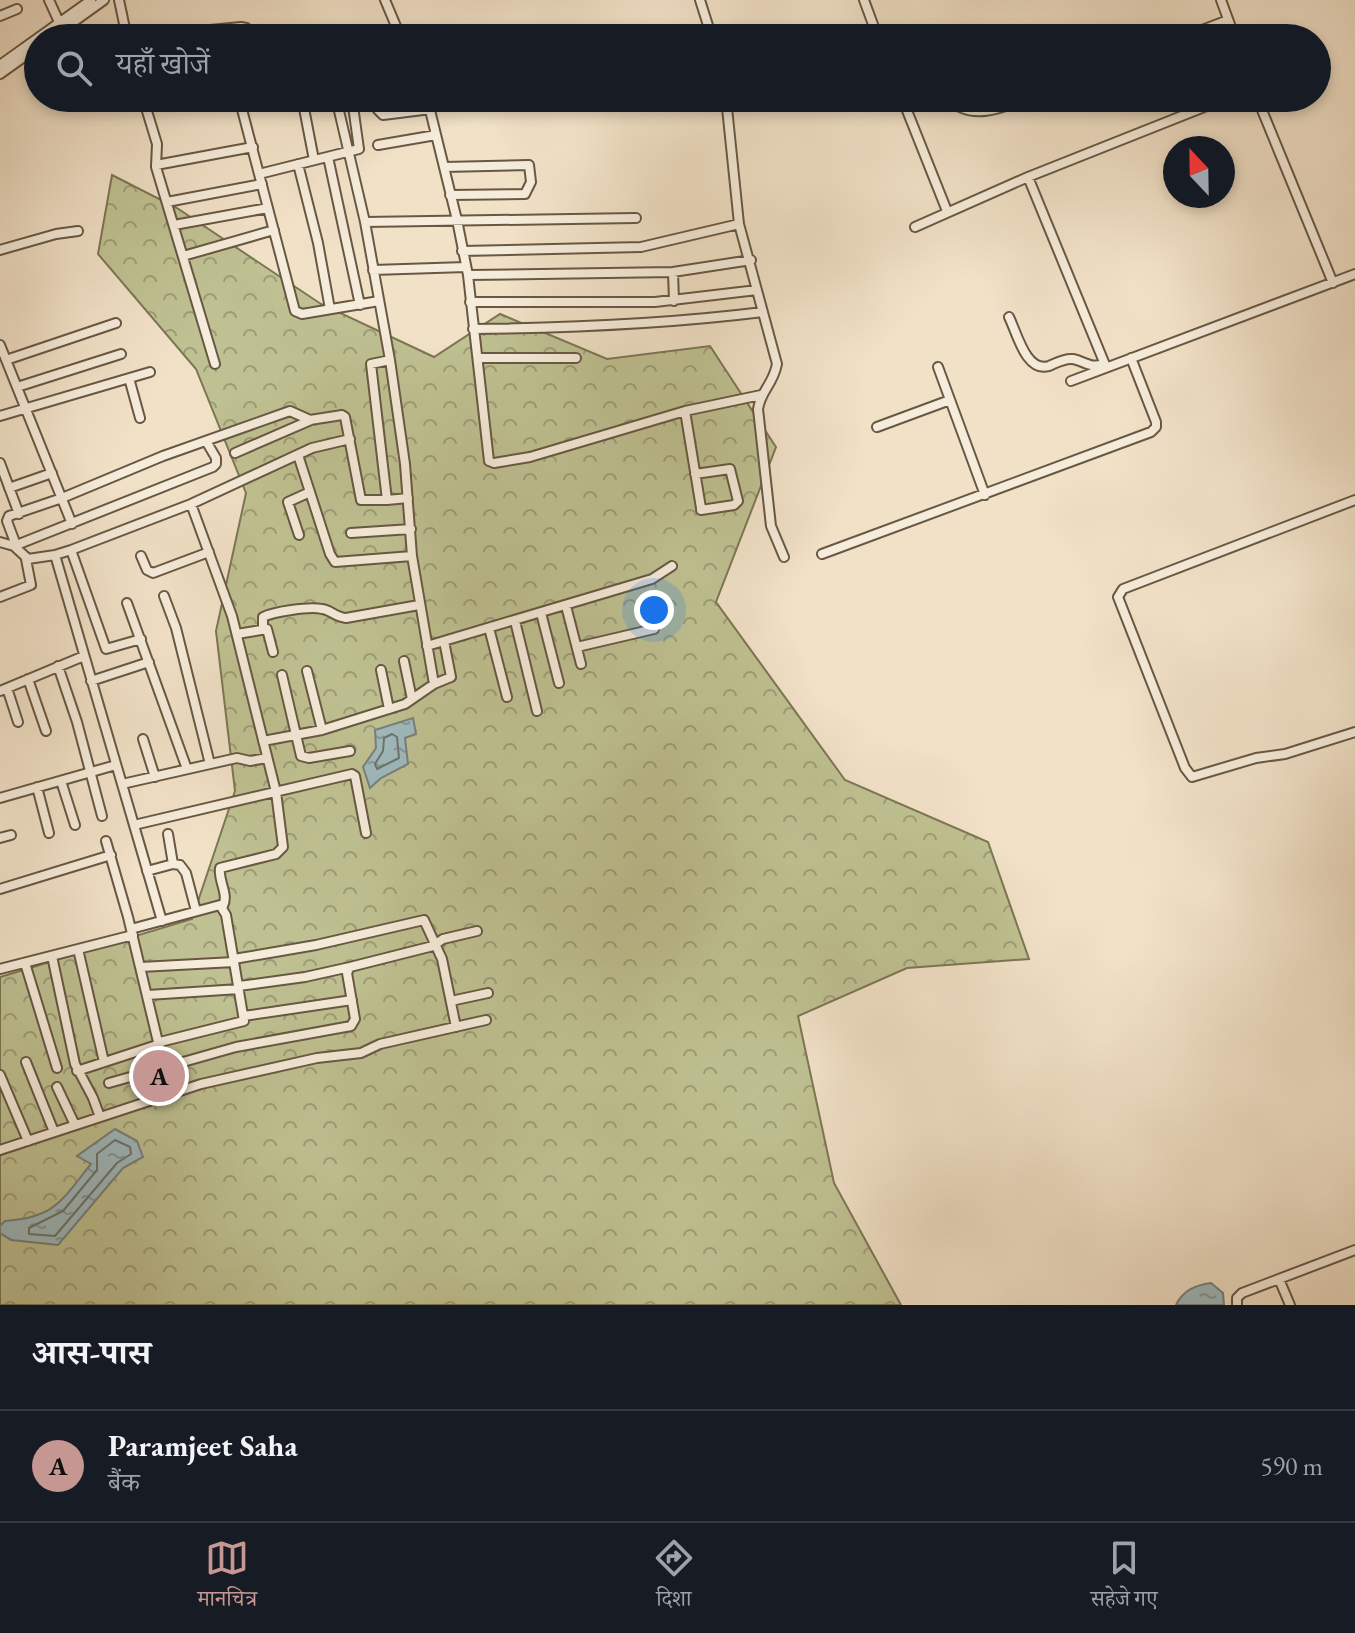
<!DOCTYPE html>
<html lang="hi">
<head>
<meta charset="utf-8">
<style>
  body { margin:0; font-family:"EB Garamond","Noto Serif Devanagari",serif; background:#20242c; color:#f1f3f6 }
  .compass { position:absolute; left:1163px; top:136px; width:72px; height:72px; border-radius:50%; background:#171b24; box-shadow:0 4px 12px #0003; rotate:338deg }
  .you { position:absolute; left:654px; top:610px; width:28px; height:28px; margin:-20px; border:6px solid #fff; border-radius:50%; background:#1a73e8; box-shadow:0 0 0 12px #1a73e833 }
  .badge { display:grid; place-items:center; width:52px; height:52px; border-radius:50%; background:#c59692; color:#111; font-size:26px; font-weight:700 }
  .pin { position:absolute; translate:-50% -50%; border:4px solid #fff; box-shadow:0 2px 8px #0006 }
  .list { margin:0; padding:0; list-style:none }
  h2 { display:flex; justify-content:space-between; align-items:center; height:104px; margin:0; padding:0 32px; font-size:34px }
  h2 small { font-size:26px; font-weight:400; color:#9ea1a6 }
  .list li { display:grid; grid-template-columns:52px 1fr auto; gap:24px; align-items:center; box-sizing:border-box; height:112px; padding:0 32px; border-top:2px solid #363941 }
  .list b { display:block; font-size:30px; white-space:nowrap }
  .list p { margin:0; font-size:26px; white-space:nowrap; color:#9ea1a6 }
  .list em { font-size:26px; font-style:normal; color:#9ea1a6 }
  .icon { flex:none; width:44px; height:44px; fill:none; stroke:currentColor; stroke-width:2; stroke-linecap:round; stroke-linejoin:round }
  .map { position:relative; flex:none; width:1355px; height:1305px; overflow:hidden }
  .search { position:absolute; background:#171b24; box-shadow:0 4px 12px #0003; left:24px; right:24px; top:24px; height:88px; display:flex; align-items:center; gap:20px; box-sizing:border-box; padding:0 28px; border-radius:44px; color:#9ea1a6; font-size:30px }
  .sheet { height:216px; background:#171b24 }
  nav { display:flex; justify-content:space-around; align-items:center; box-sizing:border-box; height:112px; border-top:2px solid #363941; background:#171b24; font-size:22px; color:#9ea1a6 }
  nav a { display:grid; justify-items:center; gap:4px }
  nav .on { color:#c59692 }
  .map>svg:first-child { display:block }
  .forest { fill:url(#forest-crowns); stroke:#7c7654; stroke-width:2 }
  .water { fill:url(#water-ripples); stroke:#77817c; stroke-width:2 }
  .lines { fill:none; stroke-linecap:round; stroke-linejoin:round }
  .shore { stroke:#6c736c; stroke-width:2 }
  .minor-casing { stroke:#685843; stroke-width:12 }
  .minor { stroke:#f6ecdb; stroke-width:8 }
</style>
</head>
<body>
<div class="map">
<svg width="1355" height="1305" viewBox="0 0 1355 1305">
  <defs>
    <pattern id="forest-crowns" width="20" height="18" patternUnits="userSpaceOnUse" patternTransform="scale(2)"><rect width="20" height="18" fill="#bfc192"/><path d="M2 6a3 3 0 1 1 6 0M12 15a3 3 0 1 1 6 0" fill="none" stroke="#9c9d76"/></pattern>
    <pattern id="water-ripples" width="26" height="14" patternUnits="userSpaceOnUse" patternTransform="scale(2)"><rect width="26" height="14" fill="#9fbbc0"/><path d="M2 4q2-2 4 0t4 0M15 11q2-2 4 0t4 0" fill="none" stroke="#83989b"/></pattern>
  </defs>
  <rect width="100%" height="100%" fill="#f1e1c7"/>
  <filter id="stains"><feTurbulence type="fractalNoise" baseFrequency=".0025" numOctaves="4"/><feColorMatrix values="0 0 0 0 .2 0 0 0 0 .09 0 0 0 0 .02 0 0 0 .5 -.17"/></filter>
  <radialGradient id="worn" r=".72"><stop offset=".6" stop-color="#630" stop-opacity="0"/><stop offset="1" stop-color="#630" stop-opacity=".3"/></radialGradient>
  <!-- forest -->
  <path class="forest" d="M 112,175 L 177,208 L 321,304 L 434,357 L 500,314 L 607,359 L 710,346 L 776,447 L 716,602 L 845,780 L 988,842 L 1029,959 L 907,968 L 798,1016 L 834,1183 L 901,1305 L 0,1305 L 0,977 L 192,919 L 235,791 L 216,631 L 246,493 L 196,369 L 98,254 Z"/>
  <!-- water -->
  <path class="water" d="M 413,718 L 416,734 L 405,738 L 408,764 L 381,778 L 370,788 L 363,767 L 376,748 L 375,730 Z
    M 115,1129 L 137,1141 L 143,1157 L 123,1168 L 58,1245 L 11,1240 L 0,1233 L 0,1226 L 5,1221 C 56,1217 61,1201 91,1164 L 77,1156 Z
    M 1211,1283 L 1223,1293 L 1224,1305 L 1176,1305 C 1183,1290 1196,1285 1211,1283 Z"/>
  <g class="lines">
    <!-- shore -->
    <path class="shore" d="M 392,734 L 397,737 L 399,758 L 377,769 L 375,764 L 383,751 L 384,738 Z
      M 115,1140 L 130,1147 L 131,1154 L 117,1163 L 55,1236 L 29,1234 L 29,1228 L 63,1211 L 97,1170 L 97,1154 Z"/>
    <defs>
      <path id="minor" d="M 49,0 L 59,22
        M 119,0 L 127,38 L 241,27 L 246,28 L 248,38
        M 385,0 L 401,38
        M 700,0 L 712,38
        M 864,0 L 878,38
        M 1221,0 L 1235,38
        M 0,16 L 17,9
        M 51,38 L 104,0
        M 1181,38 L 1228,20
        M 0,65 L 91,0
        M 0,74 L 38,47
        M 143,98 L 157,144 L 156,167 L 215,364
        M 239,98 L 295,311 L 302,314 L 379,301
        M 302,98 L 314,160
        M 374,98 L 378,110 L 383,115 L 431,109
        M 427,98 L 457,220 L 468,275 L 489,461 L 494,463 L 530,457 L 685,411 L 761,395
        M 726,98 L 739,224 L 777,364 C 773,385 761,390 758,409 L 771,526 L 784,557
        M 902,98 L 947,211
        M 948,98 C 970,122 1003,108 1027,98
        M 1257,98 L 1333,283
        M 378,145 L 436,135
        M 328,157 L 360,305
        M 298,164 L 318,243 L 330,309
        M 156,165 L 253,147
        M 444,167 L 529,165 L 531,182 L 525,194 L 450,195
        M 259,174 L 359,149 L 353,106 L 349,103 L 338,107
        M 1028,177 L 1106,367
        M 167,202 L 262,184
        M 365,222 L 636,218
        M 174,225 L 268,208
        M 915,227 L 1028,177 L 1227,98
        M 0,250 L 56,234 L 78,231
        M 462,251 L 641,247 L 739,224
        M 183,256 L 274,230
        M 373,270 L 466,267
        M 673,272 L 674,301
        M 468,275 L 673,272 L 751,260
        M 470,302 L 655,302 L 757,290
        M 1009,317 C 1017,333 1026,373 1049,366 C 1056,363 1064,358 1073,359 C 1084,361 1091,369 1103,364
        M 473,329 C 571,328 666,324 763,312
        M 0,345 L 72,524
        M 478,358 L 576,358
        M 6,360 L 116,323
        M 390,360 L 371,364 L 387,500 L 408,498
        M 938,367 L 985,495
        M 129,378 L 140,418
        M 1071,381 L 1355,274
        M 17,387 L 121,354
        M 685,411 L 701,508 L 701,510 L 734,505 L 738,501 L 730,469 L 695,474
        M 0,416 L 150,372
        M 877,427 L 950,400
        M 235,453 L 311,420
        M 298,455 L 330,554 L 335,562 L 412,556 L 405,464 L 390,360 L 365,222 L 336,98
        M 0,463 L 19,514
        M 9,488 L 52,473
        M 1355,500 L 1123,589 L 1118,597 L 1185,768 L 1192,777 L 1256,758 L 1285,754 L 1355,732
        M 191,504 L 232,616 L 276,792 L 283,847 L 276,854 L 220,868 C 218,881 229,894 223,906
        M 351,533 L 411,529
        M 299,535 L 288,502 L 310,492
        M 0,542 L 14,546 L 28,559 L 55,555 L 71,550 L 191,504 L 312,448 L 350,439
        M 16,545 L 7,521 L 9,516 L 62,498 L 163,456 L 290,411 L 310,420 L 342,415 L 345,417 L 361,500 L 387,500
        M 14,546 L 213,467 L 216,464 L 216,458 L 206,441
        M 71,550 L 106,649 L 141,639
        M 822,554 L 1151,432 L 1156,427 L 1156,422 L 1131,358
        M 55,555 L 162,921
        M 141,556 L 147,570 L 153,573 L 209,552
        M 164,596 L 176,628 L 210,764
        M 0,597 L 31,585 L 26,559
        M 127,603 L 187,769
        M 566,606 L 581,664
        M 541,613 L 559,683
        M 515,621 L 537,711
        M 489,628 L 507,697
        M 263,629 L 263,617 C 273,612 309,606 322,609 C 331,610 335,617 346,618 L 419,605
        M 237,634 L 267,629 L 273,652
        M 427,646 L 652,579 L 672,566
        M 577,647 L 654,629
        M 404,661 L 412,699
        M 58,666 L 77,722 L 102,816
        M 381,670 L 389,709
        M 307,671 L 322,730
        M 282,675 L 301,756 L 309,758 L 350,751
        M 28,679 L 46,731
        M 91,681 L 149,662
        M 434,684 L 451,677 L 444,641
        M 7,688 L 18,722
        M 0,691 L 84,656
        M 143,739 L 155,777
        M 263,741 L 322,730 L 405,704 L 434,684 L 412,556
        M 61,781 L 75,825
        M 122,784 L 237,758 L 250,761 L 267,758
        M 37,787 L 49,833
        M 0,798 L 116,765
        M 134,825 L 352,774 L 355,776 L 366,833
        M 0,838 L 11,835
        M 106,841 L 128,917 L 164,1067 L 175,1093
        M 173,864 L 180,865 L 186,873 L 196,911
        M 147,871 L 173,864 L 168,834
        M 0,889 L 111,855
        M 131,929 L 220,905 L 226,915 L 244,1021 L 160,1042
        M 78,949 L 104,1062
        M 52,956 L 75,1064 L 93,1098 L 100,1117
        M 234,959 L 316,945 L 424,920 L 442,959 L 456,1027
        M 25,963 L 57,1068
        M 141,967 L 234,962
        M 0,969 L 133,935
        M 239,986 L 305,977 L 350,967
        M 148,995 L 239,989
        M 451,1001 L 488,993
        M 244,1016 L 352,1000
        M 26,1062 L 54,1132
        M 77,1071 L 160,1044
        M 0,1075 L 28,1141
        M 109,1083 L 236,1047 L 351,1026 L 355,1019 L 347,973 L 350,967 L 433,946 L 443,939 L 477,931
        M 57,1087 L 75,1125
        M 0,1150 L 201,1084 L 317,1058 L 361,1053 L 380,1044 L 486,1020
        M 1279,1279 L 1290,1305
        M 1237,1305 L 1237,1298 L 1242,1293 L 1355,1250"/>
    </defs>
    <!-- minor casing -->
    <use href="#minor" class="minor-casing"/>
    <!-- minor -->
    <use href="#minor" class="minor"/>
  </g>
  <rect width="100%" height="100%" filter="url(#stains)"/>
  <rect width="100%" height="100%" fill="url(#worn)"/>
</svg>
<svg class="compass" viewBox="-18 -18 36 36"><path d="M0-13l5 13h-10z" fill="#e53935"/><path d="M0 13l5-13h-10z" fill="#9ea1a6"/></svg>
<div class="you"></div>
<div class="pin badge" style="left:159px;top:1076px">A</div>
<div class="search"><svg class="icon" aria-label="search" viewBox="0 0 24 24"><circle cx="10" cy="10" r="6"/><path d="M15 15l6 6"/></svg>यहाँ खोजें</div>
</div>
<section class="sheet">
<h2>आस-पास<small></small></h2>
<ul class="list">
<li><span class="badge">A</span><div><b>Paramjeet Saha</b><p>बैंक</p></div><em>590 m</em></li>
</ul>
</section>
<nav>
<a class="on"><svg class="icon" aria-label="map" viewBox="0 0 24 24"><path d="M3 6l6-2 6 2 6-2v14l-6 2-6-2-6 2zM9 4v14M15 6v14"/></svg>मानचित्र</a>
<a><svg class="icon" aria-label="directions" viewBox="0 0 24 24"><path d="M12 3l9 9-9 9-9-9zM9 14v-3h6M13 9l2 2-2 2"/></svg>दिशा</a>
<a><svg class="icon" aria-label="saved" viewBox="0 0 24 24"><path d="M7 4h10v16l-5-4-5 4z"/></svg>सहेजे गए</a>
</nav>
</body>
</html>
